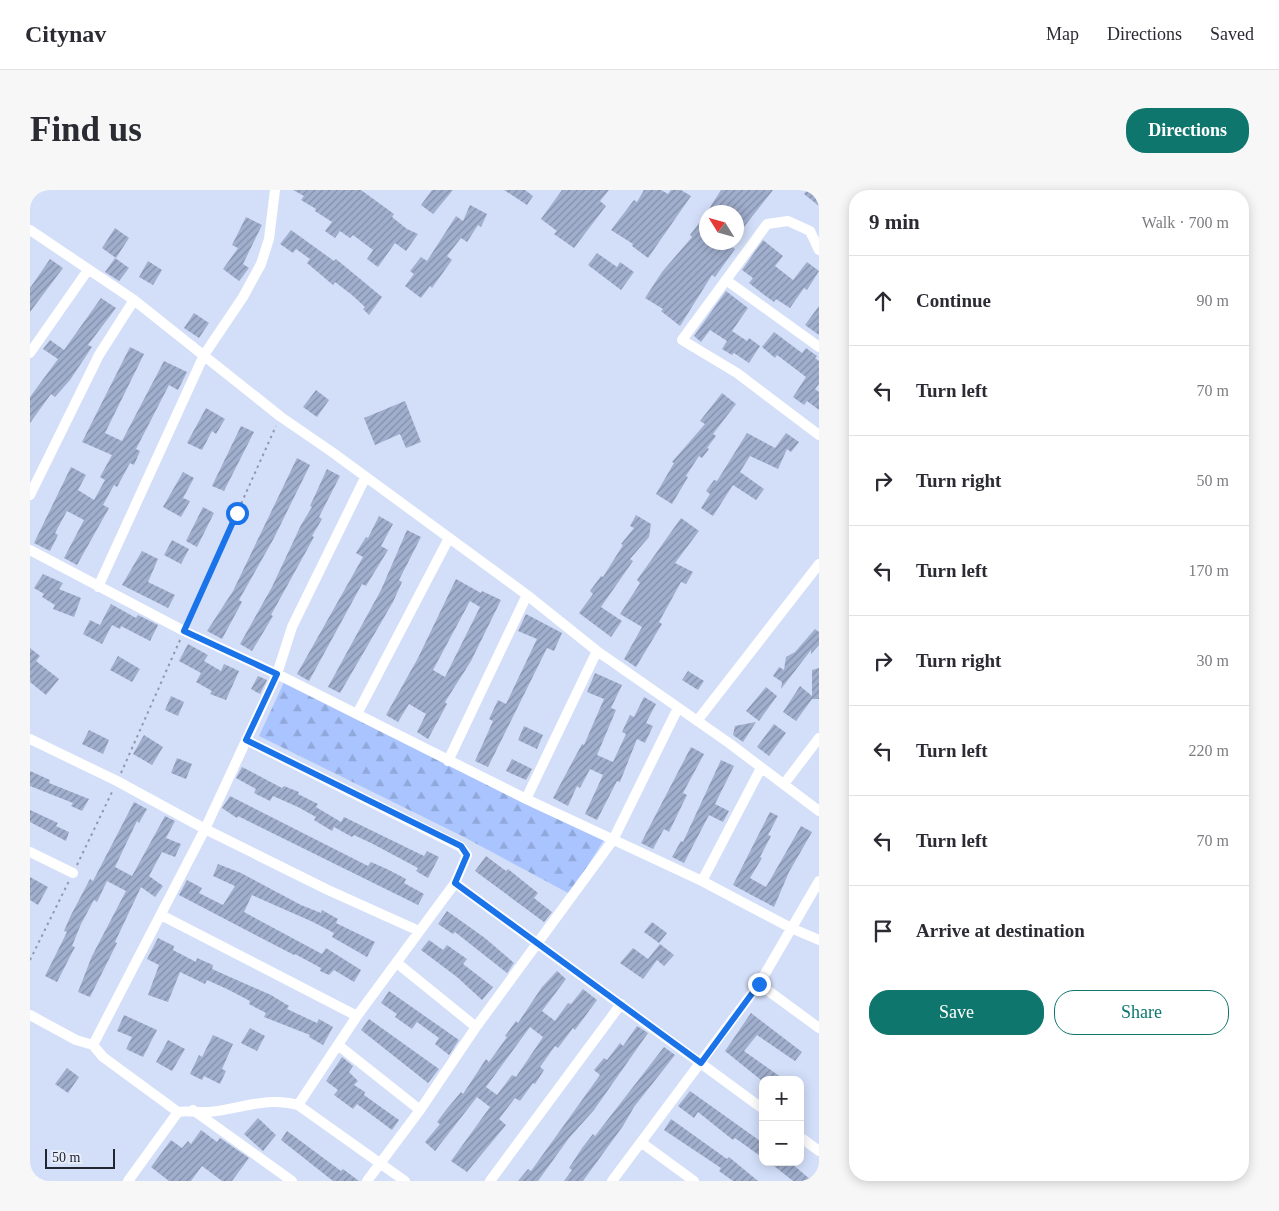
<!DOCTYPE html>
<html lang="en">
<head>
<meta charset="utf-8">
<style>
  body { margin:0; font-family:"Times New Roman",serif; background:#f7f7f7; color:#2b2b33 }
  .controls { position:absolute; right:15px; bottom:15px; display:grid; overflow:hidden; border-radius:10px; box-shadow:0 2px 12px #0003 }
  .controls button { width:45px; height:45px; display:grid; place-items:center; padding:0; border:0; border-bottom:1px solid #e1e1e2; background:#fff; color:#2b2b33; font:25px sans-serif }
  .compass { position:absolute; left:669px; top:15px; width:45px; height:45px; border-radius:50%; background:#fff; box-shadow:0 2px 12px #0003; rotate:307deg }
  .scale { position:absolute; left:15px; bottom:12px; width:70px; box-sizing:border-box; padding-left:5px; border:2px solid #202632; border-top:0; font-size:14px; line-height:18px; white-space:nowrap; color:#202632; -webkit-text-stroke:4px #e6ecf9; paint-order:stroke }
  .stop { position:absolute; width:15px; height:15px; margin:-11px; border:4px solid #1a73e8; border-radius:50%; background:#fff }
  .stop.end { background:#1a73e8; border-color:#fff; box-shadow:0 1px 5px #0008 }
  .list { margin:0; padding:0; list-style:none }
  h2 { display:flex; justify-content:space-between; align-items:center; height:65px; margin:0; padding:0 20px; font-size:21px }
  h2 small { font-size:16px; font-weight:400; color:#7c7c81 }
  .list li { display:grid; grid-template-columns:32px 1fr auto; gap:15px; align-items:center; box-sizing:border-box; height:90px; padding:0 20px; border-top:1px solid #e1e1e2 }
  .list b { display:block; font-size:19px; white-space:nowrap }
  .list em { font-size:16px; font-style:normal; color:#7c7c81 }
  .actions { display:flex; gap:10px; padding:15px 20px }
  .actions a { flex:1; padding:11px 0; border:1px solid #0f766e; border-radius:20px; text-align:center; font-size:18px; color:#0f766e }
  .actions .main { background:#0f766e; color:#fff }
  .icon { flex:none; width:28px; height:28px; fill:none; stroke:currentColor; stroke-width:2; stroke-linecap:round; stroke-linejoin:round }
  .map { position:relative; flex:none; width:789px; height:991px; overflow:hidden; border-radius:20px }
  header { display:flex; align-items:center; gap:30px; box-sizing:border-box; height:70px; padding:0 25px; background:#fff; border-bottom:1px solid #e1e1e2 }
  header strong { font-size:24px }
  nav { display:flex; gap:28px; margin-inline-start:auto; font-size:18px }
  .intro { display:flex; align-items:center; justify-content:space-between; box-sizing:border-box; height:120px; padding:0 30px }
  h1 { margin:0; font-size:35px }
  .button { padding:12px 22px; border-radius:20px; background:#0f766e; color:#fff; font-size:18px; font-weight:700 }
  main { display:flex; gap:30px; padding:0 30px }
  aside { flex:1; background:#fff; border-radius:20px; box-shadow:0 2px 12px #0003 }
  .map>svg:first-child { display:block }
  .forest { fill:url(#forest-firs) }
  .building { fill:url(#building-hatch); fill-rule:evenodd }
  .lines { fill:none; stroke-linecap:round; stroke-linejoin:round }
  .path { stroke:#8f99ae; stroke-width:2; stroke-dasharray:2.5 4; stroke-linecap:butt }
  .minor { stroke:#fff; stroke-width:10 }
  .route { stroke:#1a73e8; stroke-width:6 }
</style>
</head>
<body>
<header>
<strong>Citynav</strong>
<nav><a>Map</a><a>Directions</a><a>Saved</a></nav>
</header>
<div class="intro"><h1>Find us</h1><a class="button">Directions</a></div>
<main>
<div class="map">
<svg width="789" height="991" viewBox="0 0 789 991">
  <defs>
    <pattern id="forest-firs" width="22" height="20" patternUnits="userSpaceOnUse" patternTransform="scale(1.25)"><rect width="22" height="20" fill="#a9c4ff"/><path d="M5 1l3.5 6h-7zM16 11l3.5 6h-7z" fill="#91a8db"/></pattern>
    <pattern id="building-hatch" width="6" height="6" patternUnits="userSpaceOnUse" patternTransform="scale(1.25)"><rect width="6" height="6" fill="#a1afce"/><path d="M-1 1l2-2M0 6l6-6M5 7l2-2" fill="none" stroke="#838ea8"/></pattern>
  </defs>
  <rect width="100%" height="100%" fill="#d3dff9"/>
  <!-- forest -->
  <path class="forest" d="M 256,488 L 577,645 L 540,704 L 432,646 L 229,546 Z"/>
  <!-- building -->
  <path class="building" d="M 263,0 L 331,0 L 364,24 L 362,27 L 377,39 L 388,44 L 376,61 L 365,53 L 348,77 L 337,69 L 343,60 L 323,45 L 320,48 L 310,41 L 305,48 L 295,41 L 302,32 L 285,21 L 286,19 L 271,10 L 274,6 Z
    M 402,0 L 423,0 L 403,24 L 391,15 Z
    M 474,0 L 495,0 L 503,6 L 497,15 Z
    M 532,0 L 579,0 L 570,11 L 576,16 L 544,58 L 524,44 L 527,41 L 511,29 Z
    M 614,0 L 631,0 L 638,4 L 641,0 L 651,0 L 661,6 L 618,68 L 602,56 L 603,54 L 581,40 L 604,10 L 607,12 Z
    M 691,0 L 743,0 L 706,47 L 706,22 L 677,22 Z
    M 777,0 L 789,0 L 789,16 L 774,4 Z
    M 440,15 L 457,24 L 451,37 L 448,35 L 437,52 L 431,48 L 417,66 L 422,70 L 402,98 L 400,96 L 391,108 L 375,96 L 384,84 L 380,81 L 391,67 L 397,71 L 426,26 L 433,31 Z
    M 676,24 L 676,52 L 696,52 L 705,59 L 685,87 L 682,85 L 650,136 L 631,121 L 633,119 L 615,108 L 632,82 L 662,47 L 660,45 Z
    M 216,27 L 232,35 L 213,74 L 219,78 L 209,91 L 193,79 L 208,58 L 202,55 Z
    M 85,38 L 99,48 L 86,68 L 72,58 Z
    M 261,40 L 304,71 L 306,69 L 352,107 L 339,125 L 333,119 L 335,117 L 322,105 L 305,92 L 303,95 L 277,73 L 280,69 L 266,59 L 263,63 L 250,54 Z
    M 733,50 L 753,66 L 745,76 L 763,90 L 777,72 L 789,81 L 777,100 L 774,98 L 760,118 L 746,109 L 744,112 L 733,104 L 719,93 L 723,88 L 712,80 Z
    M 567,63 L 587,77 L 590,72 L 604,82 L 591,100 L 558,75 Z
    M 85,68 L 99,78 L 89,91 L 75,82 Z
    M 20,69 L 33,78 L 0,122 L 0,98 Z
    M 118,71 L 132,80 L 123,95 L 109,87 Z
    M 696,101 L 718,118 L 702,141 L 717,151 L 719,148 L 730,156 L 719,173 L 704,163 L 702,165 L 692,159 L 697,151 L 680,140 L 671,152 L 664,146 Z
    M 71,108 L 86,118 L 58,155 L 62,157 L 40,190 L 25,207 L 21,204 L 0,233 L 0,207 L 28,169 L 13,159 L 20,150 L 34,160 Z
    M 789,116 L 789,145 L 775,135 Z
    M 164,123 L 179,133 L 169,148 L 154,138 Z
    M 744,142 L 772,163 L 776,158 L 787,166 L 785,168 L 789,171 L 789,194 L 785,199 L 789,202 L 789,220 L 777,211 L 774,215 L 763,207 L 776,187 L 747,165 L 745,168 L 732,157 Z
    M 100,157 L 114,164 L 75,243 L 92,251 L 134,171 L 157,182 L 148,200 L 139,195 L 106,259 L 110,261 L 104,275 L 100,273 L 87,297 L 84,295 L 73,315 L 79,318 L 47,375 L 34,368 L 54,330 L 37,321 L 25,343 L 28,345 L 20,361 L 4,353 L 41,277 L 56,285 L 48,300 L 64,310 L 75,290 L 70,287 L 82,265 L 52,252 Z
    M 286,200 L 299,210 L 287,227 L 273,217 Z
    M 692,203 L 706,214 L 683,244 L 686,246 L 677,258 L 679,259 L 672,268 L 669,266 L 656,286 L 658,287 L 642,314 L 626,304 L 644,273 L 642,272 L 675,234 L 670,231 Z
    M 375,211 L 391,252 L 376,258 L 370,244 L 345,255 L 334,228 Z
    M 176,218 L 195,229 L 186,244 L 182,241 L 172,260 L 157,253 Z
    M 211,236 L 224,242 L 194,301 L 182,296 Z
    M 717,243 L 745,258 L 756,243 L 769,252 L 761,262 L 757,259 L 748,279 L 720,266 L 710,282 L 734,299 L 726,310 L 703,295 L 683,326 L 671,318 L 680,304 L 676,301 L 684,290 L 687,291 Z
    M 267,268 L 280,275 L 244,348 L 209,410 L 212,412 L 192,449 L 177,441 L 203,401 Z
    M 297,279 L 310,286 L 289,327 L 292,329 L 282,346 L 284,347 L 241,425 L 243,426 L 222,461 L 210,454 L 242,397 L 271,335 L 282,317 L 280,316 Z
    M 153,282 L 164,288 L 153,308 L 160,311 L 151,327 L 133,317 Z
    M 173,317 L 184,323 L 167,357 L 156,351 Z
    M 606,325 L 621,334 L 619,347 L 600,369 L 603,371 L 571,417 L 592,431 L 581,447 L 549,423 L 563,404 L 560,401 L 571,386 L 573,387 L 593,355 L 591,354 L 604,338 L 600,336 Z
    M 349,326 L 363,334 L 351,356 L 358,360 L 336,396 L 332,394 L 279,491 L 267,484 L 333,367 L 326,363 L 336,347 L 338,348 Z
    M 651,328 L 669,341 L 645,373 L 663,382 L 656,394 L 651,392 L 629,432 L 632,434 L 606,477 L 594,469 L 612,437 L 590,424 L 610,393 L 607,390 Z
    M 377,340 L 391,347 L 369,390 L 372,392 L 363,412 L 310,503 L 298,497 L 351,400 Z
    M 142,350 L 159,359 L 151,374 L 134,365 Z
    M 112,361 L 128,369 L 118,392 L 145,405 L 138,418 L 92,395 Z
    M 13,384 L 33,393 L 29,399 L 51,408 L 44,427 L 23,419 L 25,415 L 12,407 L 14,404 L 4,398 Z
    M 426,389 L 451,403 L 452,401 L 471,410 L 441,471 L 415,512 L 417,514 L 398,549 L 387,542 L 396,524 L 379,514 L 368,532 L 356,525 L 388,468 ZM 440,411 L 450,417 L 415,487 L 403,480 Z
    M 81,414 L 106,428 L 108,425 L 128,435 L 120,451 L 91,436 L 90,439 L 82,435 L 72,454 L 53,444 L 60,430 L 70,435 Z
    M 496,424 L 532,443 L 524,461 L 517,458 L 458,577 L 445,571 L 463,531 L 459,529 L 468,510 L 476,514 L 507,449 L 488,441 Z
    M 785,439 L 789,442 L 789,455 L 781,464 L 781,460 L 751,499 L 752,492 L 743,486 L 749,477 L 754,480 L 756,467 L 765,462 Z
    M 158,454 L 178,465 L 174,471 L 191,481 L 194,474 L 209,481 L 196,510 L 180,504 L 182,501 L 166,492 L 171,483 L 149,471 Z
    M 0,458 L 10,466 L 6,471 L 29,489 L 16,505 L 0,492 Z
    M 88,466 L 110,479 L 102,492 L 80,480 Z
    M 789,478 L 789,509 L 782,509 L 766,531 L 753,522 L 770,496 L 782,506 L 782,480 Z
    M 658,481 L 674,491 L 668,500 L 652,490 Z
    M 565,483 L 592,495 L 581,518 L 586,520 L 567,565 L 583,572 L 596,544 L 592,542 L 600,525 L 604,527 L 614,507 L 626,514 L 616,533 L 623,536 L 615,553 L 607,549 L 590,592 L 587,591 L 567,630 L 555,624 L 573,585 L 560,579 L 550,598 L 547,596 L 538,616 L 523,608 L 552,554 L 554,555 L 574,509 L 557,502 Z
    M 228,486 L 237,490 L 230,504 L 221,499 Z
    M 736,497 L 747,506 L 729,531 L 716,521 Z
    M 141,506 L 154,512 L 148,526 L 135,520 Z
    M 726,532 L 713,552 L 703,545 L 705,536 Z
    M 744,534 L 756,543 L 739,566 L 727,557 Z
    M 494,536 L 513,545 L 507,559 L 488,550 Z
    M 59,540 L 79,550 L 73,564 L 52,554 Z
    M 114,545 L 133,557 L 122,575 L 103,564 Z
    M 661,557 L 674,564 L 653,603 L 657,605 L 639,642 L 634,639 L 623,659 L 611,653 Z
    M 147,568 L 162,574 L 156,589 L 141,583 Z
    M 482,569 L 502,579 L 496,590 L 476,581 Z
    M 691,570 L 704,576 L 685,614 L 699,621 L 693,632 L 679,625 L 654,673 L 642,667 L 651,651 L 653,652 Z
    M 212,577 L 252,598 L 254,596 L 269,602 L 268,604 L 288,614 L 286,617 L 311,632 L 314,627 L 394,666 L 397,661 L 409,667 L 398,688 L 386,681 L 388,678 L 343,654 L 324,645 L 322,647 L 304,637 L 302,641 L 284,630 L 286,627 L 268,617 L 243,606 L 240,611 L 224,603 L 226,599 L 206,588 Z
    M 0,581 L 20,590 L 19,593 L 59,609 L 52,621 L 41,616 L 43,613 L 0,596 Z
    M 200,606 L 338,676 L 341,672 L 359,680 L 376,689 L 374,693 L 394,704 L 388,715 L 208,626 L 207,628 L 192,618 Z
    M 104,612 L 117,619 L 109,633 L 107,631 L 85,677 L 102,686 L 135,626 L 145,631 L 136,648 L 151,654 L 145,667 L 132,662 L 119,686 L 133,696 L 125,707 L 111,697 L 85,752 L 87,753 L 60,807 L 48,802 L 62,766 L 96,701 L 77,691 L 67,712 L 64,710 L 51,734 L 42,756 L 45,757 L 27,792 L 15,786 L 37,742 L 34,741 L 41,725 L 60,689 L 63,691 Z
    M 0,620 L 28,633 L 26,636 L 39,642 L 36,651 L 0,632 Z
    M 740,622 L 748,626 L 738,645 L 741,646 L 730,667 L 732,668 L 720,688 L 736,697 L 771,636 L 782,642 L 759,682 L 744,717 L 703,695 Z
    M 456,666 L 476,681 L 478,679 L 508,703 L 504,708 L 522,722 L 514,732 L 445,681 Z
    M 188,674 L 211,683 L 271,715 L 291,723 L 292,720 L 308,729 L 306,733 L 345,752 L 337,767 L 302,747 L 304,743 L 283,732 L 222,705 L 214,722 L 292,764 L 296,758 L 331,780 L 324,792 L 304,780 L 299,785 L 290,781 L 291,778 L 265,764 L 264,765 L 149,705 L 157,690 L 172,698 L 169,703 L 193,715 L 205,696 L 183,686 Z
    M 0,687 L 18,697 L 8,715 L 0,710 Z
    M 417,721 L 455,748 L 484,773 L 477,783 L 425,742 L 423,744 L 408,734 Z
    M 622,732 L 637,743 L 629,753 L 614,742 Z
    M 128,748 L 144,756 L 143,760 L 166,772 L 167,768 L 183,775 L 182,779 L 241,805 L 259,816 L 257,819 L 287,833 L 289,829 L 303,837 L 293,855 L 279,847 L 280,845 L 234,827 L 236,823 L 219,814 L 220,811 L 197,799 L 177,790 L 175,794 L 150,782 L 138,812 L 118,805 L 129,775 L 117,769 Z
    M 399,750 L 413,760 L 417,755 L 437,769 L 433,774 L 463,797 L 452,810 L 427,787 L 391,760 Z
    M 630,754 L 644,765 L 634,776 L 627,770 L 613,789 L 590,773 L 603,758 L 618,769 Z
    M 527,781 L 536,789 L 512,821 L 525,831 L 538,813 L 541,814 L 553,799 L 567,810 L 545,840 L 543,838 L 528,858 L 525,856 L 510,877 L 514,880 L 505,894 L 503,893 L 490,911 L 485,908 L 469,929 L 476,935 L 437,982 L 421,971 L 460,917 L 447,907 L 405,961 L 395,952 L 410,934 L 407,932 L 416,920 L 431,902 L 433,904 L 456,869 L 459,872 L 477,847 L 475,846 L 486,831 L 488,833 L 512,797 ZM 500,837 L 513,847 L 486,887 L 482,885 L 467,905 L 456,897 Z
    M 359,801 L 429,850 L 419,865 L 405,854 L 409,848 L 387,832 L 382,839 L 365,827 L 367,824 L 351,813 Z
    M 721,823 L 772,862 L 765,871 L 727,845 L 714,861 L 755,890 L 731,890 L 695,861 Z
    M 94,825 L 127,840 L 113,867 L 96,859 L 102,847 L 87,841 Z
    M 339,829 L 409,879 L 398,893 L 331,840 Z
    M 607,836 L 618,843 L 564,920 L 539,948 L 508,991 L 488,991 L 498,979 L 501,981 L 570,885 L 564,880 L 574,868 L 577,870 L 590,853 L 593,856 Z
    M 220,838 L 235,846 L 227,861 L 211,853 Z
    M 183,845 L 203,854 L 192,879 L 196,881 L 190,894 L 174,886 L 172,890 L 160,884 L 169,865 L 172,867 Z
    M 138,850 L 155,859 L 142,881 L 126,872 Z
    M 634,857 L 645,865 L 604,917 L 593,936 L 553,991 L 534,991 L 542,980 L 539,978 L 552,958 L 563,944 L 565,946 Z
    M 312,867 L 323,876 L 319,882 L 328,891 L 324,895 L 335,902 L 334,905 L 369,930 L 362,940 L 327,914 L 323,919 L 304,905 L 308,900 L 296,891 Z
    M 37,878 L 49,887 L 38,903 L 25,894 Z
    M 660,901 L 733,953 L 733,968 L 705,948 L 703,950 L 668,922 L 664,928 L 648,916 Z
    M 228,928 L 246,945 L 233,961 L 214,944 Z
    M 641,929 L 697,969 L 699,967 L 728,991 L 703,991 L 689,981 L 691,978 L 634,940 Z
    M 171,940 L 187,952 L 190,948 L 219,968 L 202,991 L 192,991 L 172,976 L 161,991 L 139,991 L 121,977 L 141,950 L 152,958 L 158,951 L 161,954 Z
    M 257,941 L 311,981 L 313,979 L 329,991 L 303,991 L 251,950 Z
    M 739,972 L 760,972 L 782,991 L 763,991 Z"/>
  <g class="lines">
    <!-- path -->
    <path class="path" d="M 158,432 L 246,236
      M 91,583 L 150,450
      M 47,675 L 83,600
      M 0,770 L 39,691"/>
    <!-- minor -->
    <path class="minor" d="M 0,40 L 104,110 L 251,227 L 302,262 L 497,405 L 567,461 L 699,553 L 789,621
      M 789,60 L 780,41 L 758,31 L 737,34 L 652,150 L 707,183 L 789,245
      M 696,90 L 789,157
      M 0,163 L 58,80
      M 0,305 L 69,165 L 104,110
      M 0,360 L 154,441 L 247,484 L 496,609 L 672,691 L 761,738 L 789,750
      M 68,397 L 174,165 L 213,107 L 231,74 L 239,49 L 245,0
      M 327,524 L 419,348
      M 667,531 L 789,374
      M 0,549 L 87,591 L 175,639 L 298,700 L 389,741
      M 216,550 L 431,657 L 437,665 L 425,693 L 327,826 L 268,915
      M 418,571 L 497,405
      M 754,594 L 789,548
      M 496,609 L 567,461
      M 0,662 L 43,683
      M 672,691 L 731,578
      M 425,693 L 733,919
      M 131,725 L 327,826
      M 367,773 L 446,837
      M 729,794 L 789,838
      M 0,825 L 46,850 L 63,855 L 73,867 L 148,922 C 160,920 168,923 179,922 C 210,919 237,906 268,915 L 375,991
      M 63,855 L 175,639 L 247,484 L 262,437 L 335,288
      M 308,855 L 390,920
      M 163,920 L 262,991
      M 770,947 L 789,961
      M 612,953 L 664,991
      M 98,991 L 148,922
      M 337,991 L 390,920 L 446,837 L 583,650 L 648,518
      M 460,991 L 591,814
      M 582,991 L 729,794 L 789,691"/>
  </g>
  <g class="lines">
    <!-- route -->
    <path class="route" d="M 207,323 L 154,441 L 247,484 L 216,550 L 431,656 L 437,665 L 425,693 L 671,873 L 729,794"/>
  </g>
</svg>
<div class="controls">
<button>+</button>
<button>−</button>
</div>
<svg class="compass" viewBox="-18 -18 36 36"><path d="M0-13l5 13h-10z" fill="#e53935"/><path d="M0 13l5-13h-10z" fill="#7c7c81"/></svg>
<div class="scale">50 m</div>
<div class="stop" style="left:207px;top:323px"></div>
<div class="stop end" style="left:729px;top:794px"></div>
</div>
<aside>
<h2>9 min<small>Walk · 700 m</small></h2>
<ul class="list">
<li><svg class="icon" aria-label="ahead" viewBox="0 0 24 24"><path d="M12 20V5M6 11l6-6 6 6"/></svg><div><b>Continue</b></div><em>90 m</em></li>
<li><svg class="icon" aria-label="left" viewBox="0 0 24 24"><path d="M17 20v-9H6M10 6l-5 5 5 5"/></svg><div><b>Turn left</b></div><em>70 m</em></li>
<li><svg class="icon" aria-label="right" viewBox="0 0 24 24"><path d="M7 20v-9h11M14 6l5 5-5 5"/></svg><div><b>Turn right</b></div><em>50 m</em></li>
<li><svg class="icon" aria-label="left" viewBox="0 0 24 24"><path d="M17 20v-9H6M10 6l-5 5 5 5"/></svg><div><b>Turn left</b></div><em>170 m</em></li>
<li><svg class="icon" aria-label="right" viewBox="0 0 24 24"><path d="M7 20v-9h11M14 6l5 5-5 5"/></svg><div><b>Turn right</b></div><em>30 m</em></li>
<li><svg class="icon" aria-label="left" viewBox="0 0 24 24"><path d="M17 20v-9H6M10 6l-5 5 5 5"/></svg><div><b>Turn left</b></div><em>220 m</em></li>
<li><svg class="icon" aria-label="left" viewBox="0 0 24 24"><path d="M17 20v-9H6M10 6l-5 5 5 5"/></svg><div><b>Turn left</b></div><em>70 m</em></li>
<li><svg class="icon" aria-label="arrive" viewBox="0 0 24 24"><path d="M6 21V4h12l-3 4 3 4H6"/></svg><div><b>Arrive at destination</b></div></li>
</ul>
<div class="actions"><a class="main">Save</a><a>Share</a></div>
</aside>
</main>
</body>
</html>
